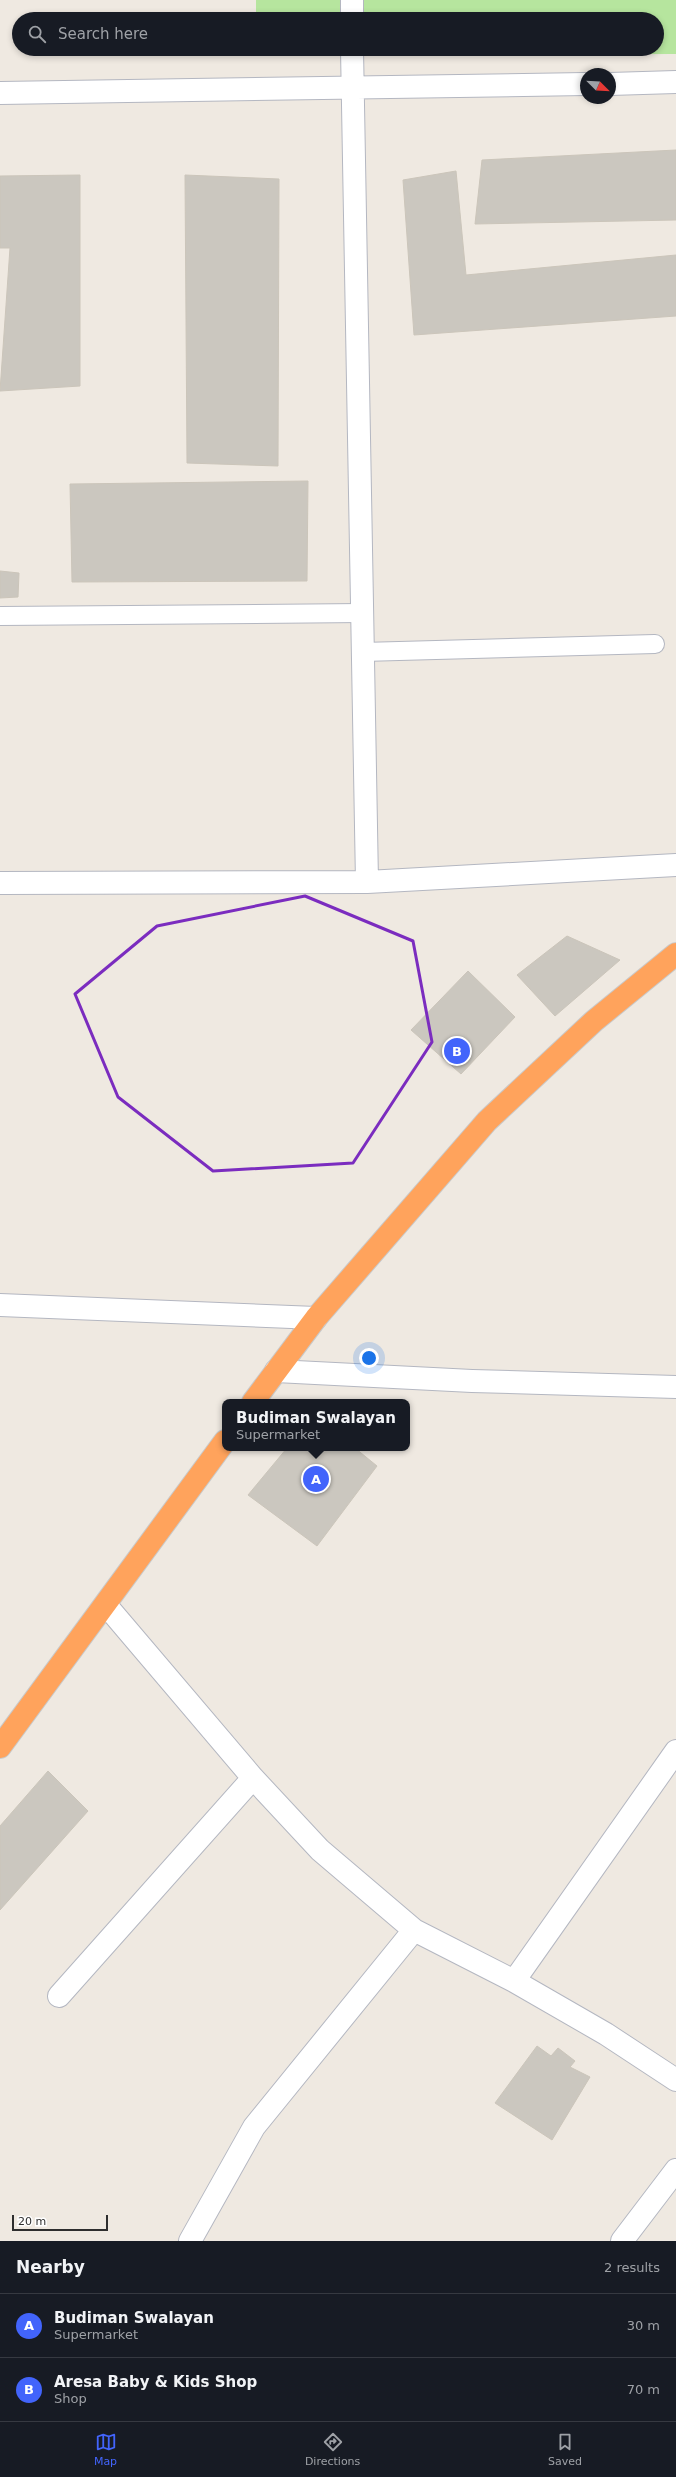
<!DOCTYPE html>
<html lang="en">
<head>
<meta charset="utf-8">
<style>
  body { margin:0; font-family:"DejaVu Sans",sans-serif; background:#20242c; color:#f1f3f6 }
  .compass { position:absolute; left:580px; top:68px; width:36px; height:36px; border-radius:50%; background:#171b24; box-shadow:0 2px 6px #0003; rotate:114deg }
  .scale { position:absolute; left:12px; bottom:10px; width:96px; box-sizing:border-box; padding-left:4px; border:2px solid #2e2e2e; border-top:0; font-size:11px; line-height:14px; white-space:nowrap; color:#2e2e2e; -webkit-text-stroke:3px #fff; paint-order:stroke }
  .you { position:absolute; left:369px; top:1358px; width:14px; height:14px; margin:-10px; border:3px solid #fff; border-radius:50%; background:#1a73e8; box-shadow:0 0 0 6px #1a73e833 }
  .badge { display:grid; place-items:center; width:26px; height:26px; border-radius:50%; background:#4264fb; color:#fff; font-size:13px; font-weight:700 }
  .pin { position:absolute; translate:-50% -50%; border:2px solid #fff; box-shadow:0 1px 4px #0006 }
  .popup { position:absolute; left:222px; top:1399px; width:188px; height:52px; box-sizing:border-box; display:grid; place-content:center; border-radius:8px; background:#171b24; filter:drop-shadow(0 1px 3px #0005); font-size:13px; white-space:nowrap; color:#9ea1a6 }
  .popup b { font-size:15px; color:#f1f3f6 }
  .popup::after { content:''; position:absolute; left:50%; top:100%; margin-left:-8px; border:8px solid transparent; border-top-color:#171b24 }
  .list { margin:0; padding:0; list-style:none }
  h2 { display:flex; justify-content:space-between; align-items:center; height:52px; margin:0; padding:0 16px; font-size:17px }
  h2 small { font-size:13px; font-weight:400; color:#9ea1a6 }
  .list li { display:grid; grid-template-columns:26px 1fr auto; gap:12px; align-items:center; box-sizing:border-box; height:64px; padding:0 16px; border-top:1px solid #363941 }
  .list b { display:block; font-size:15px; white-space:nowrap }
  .list p { margin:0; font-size:13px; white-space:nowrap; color:#9ea1a6 }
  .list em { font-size:13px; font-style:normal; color:#9ea1a6 }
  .icon { flex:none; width:22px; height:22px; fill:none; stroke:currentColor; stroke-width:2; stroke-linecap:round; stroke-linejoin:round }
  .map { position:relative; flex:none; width:676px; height:2241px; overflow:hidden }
  .search { position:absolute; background:#171b24; box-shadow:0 2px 6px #0003; left:12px; right:12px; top:12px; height:44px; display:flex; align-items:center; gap:10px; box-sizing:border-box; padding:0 14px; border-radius:22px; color:#9ea1a6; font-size:15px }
  .sheet { height:180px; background:#171b24 }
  nav { display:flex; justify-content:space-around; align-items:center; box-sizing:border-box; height:56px; border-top:1px solid #363941; background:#171b24; font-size:11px; color:#9ea1a6 }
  nav a { display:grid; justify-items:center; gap:2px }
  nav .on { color:#4264fb }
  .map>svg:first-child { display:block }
  .green { fill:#b6e59e }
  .building { fill:#cbc7bf; stroke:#cbc5ba }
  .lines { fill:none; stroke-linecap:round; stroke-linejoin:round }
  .lane-casing { stroke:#b4b7c1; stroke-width:20 }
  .street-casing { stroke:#b4b7c1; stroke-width:24 }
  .secondary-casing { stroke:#b4b7c1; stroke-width:24 }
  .highway-casing { stroke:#c9c9c9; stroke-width:24 }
  .lane { stroke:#fff; stroke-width:18 }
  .street { stroke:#fff; stroke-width:22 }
  .secondary { stroke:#fff; stroke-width:22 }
  .highway { stroke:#ffa35c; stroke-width:22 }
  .marked { fill:none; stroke:#7b2cbf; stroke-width:3; stroke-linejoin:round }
</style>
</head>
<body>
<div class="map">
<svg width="676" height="2241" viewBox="0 0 676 2241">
  <rect width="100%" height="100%" fill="#efe9e1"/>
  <!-- green -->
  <path class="green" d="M 256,0 L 676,0 L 676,54 L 256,55 L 256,49 L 657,49 L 657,19 L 256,19 Z"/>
  <!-- building -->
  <path class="building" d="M 676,150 L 676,220 L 475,224 L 482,160 Z
    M 456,171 L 466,275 L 676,255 L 676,316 L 414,335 L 403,180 Z
    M 80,175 L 80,386 L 0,391 L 10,248 L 0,248 L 0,176 Z
    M 185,175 L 279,179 L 278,466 L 187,463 Z
    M 308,481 L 307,581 L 72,582 L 70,484 Z
    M 0,571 L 19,573 L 18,597 L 0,598 Z
    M 567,936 L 620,960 L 555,1016 L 517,975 Z
    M 468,971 L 515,1017 L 461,1074 L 411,1030 Z
    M 287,1448 L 355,1448 L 377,1466 L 317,1546 L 248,1495 Z
    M 48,1771 L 88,1811 L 0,1910 L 0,1826 Z
    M 537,2046 L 551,2056 L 558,2048 L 575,2061 L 570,2067 L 590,2077 L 552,2140 L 495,2103 Z"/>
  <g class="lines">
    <defs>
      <path id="lane" d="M 0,616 L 363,613
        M 362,652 L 655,644"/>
      <path id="street" d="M 352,0 L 352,19
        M 352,49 L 367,882
        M 610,84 L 676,82
        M 0,93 L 586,84
        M 0,883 L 367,882 L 676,865
        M 276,1371 L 472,1381 L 676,1387
        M 106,1605 L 253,1778 L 320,1850 L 414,1930 L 514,1981 L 606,2034 L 676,2080
        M 514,1981 L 676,1751
        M 59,1996 L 253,1778
        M 190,2241 L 254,2127 L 414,1930
        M 622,2241 L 676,2170"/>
      <path id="secondary" d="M 0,1305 L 316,1318"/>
      <path id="highway" d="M 253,1402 L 316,1318 L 487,1121 L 594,1021 L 676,954
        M 0,1747 L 225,1441"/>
    </defs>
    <!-- lane casing -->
    <use href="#lane" class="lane-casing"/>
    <!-- street casing -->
    <use href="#street" class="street-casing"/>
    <!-- secondary casing -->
    <use href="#secondary" class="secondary-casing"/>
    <!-- highway casing -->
    <use href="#highway" class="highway-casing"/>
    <!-- lane -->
    <use href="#lane" class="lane"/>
    <!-- street -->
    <use href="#street" class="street"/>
    <!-- secondary -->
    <use href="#secondary" class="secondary"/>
    <!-- highway -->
    <use href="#highway" class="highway"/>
  </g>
  <!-- marked area -->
  <path class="marked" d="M 305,896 L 413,941 L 432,1042 L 353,1163 L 213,1171 L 118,1097 L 75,994 L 157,926 Z"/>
</svg>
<svg class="compass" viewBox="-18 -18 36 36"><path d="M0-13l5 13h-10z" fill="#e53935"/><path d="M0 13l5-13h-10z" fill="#9ea1a6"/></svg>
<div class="scale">20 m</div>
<div class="you"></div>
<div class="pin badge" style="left:316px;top:1479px">A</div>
<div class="popup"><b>Budiman Swalayan</b>Supermarket</div>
<div class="pin badge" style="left:457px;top:1051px">B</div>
<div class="search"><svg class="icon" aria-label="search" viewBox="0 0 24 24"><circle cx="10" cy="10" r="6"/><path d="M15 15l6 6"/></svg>Search here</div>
</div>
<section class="sheet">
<h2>Nearby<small>2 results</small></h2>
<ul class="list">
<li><span class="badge">A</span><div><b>Budiman Swalayan</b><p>Supermarket</p></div><em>30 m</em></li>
<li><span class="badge">B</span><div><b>Aresa Baby &amp; Kids Shop</b><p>Shop</p></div><em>70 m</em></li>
</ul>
</section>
<nav>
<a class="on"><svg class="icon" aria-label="map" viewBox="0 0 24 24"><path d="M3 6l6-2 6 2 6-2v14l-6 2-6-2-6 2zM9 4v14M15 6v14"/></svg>Map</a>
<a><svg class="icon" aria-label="directions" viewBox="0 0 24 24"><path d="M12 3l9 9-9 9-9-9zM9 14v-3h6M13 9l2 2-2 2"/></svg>Directions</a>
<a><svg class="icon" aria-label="saved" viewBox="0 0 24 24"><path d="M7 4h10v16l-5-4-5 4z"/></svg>Saved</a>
</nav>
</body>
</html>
